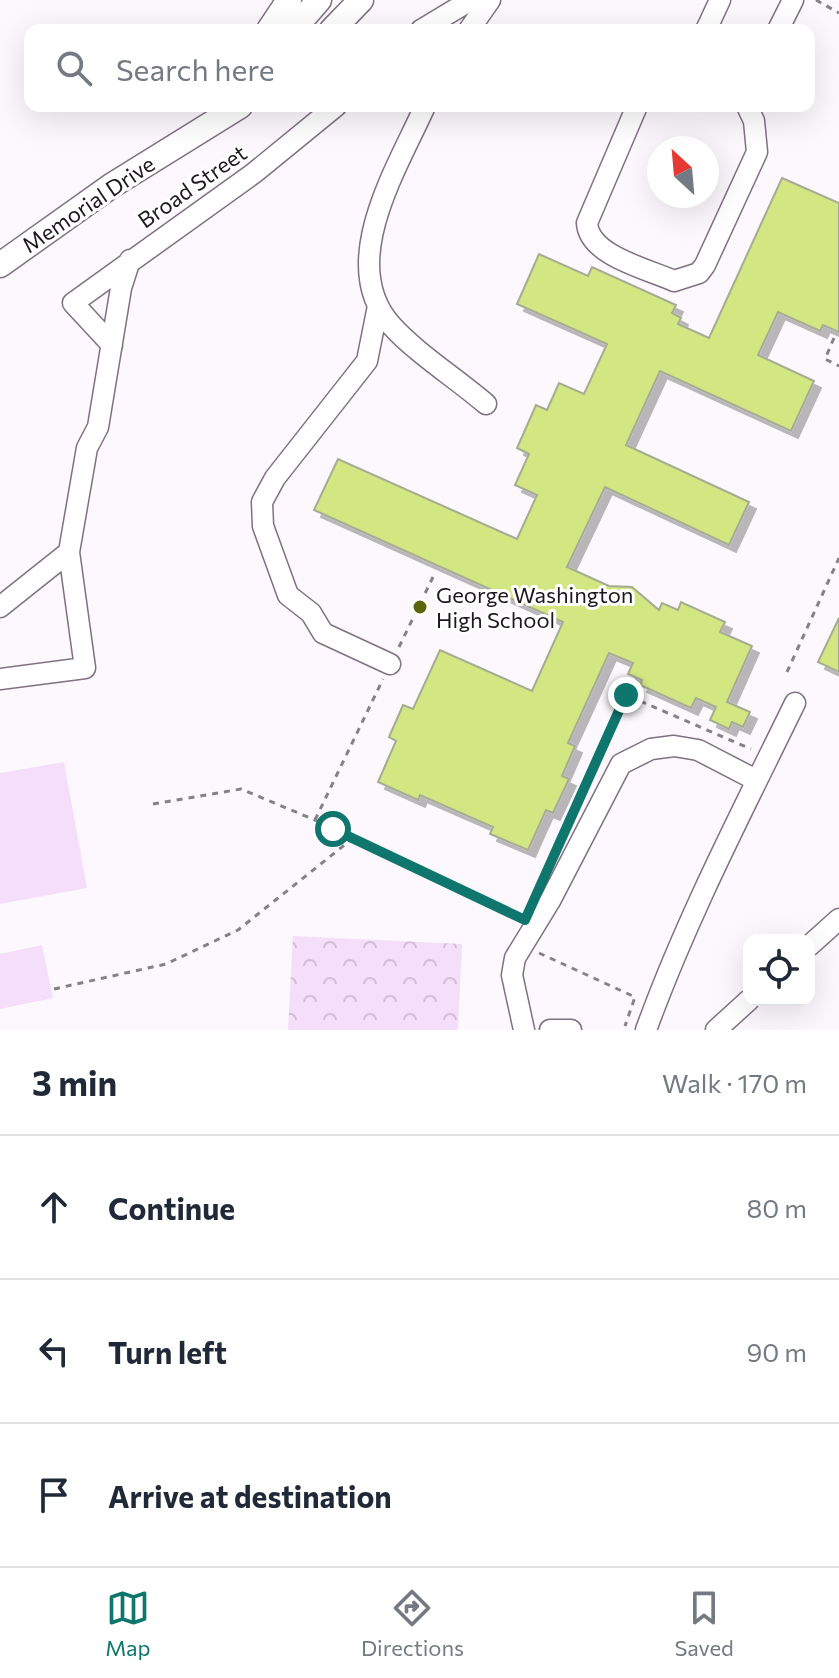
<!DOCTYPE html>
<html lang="en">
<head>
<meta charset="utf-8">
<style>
  body { margin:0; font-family:Commissioner,sans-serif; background:#f6f6f7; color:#1f2937 }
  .controls { position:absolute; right:24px; bottom:24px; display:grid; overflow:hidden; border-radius:16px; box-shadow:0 8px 32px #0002 }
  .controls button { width:72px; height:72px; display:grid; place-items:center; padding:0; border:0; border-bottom:2px solid #e0e1e3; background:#fff; color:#1f2937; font:40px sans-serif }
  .compass { position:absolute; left:647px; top:136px; width:72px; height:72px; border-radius:50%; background:#fff; box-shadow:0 8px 32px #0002; rotate:334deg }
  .stop { position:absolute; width:24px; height:24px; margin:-18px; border:6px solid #0f766e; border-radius:50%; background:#fff }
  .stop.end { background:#0f766e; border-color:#fff; box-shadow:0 2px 8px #0008 }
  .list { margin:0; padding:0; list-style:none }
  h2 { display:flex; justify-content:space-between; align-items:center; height:104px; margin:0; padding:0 32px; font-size:34px }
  h2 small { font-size:26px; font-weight:400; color:#747a83 }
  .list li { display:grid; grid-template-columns:52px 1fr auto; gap:24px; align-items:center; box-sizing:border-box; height:144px; padding:0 32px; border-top:2px solid #e0e1e3 }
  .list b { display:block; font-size:30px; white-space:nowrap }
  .list em { font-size:26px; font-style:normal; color:#747a83 }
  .icon { flex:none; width:44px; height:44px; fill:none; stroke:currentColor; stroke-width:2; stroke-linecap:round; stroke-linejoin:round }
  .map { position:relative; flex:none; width:839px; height:1030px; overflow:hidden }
  .search { position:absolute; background:#fff; box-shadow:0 8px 32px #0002; left:24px; right:24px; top:24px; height:88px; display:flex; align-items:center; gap:20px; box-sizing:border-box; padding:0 28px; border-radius:16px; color:#747a83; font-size:30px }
  .sheet { height:536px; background:#fff }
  nav { display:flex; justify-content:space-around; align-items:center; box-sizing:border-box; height:112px; border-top:2px solid #e0e1e3; background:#fff; font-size:22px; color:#747a83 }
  nav a { display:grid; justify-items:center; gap:4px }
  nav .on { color:#0f766e }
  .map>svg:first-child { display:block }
  .grass { fill:#f4defa }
  .park { fill:url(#park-crowns) }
  .building { fill:#d2e682; stroke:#a6ab94; stroke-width:2; filter:url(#shadow) }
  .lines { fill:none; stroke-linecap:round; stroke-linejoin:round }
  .minor-casing { stroke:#7f7083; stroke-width:23 }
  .major-casing { stroke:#7f7083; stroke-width:27 }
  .path { stroke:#868187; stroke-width:3; stroke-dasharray:6 6; stroke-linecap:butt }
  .minor { stroke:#fff; stroke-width:20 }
  .major { stroke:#fff; stroke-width:24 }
  .route { stroke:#0f766e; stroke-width:10 }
  .poi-dot { fill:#59660c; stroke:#fff; stroke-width:3 }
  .labels { text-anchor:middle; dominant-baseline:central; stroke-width:6; stroke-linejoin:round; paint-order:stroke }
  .street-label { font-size:22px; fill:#1d171e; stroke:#fff }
  .poi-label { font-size:22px; fill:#1d171e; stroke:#fff; text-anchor:start }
</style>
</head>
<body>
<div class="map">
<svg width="839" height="1030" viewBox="0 0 839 1030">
  <defs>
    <pattern id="park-crowns" width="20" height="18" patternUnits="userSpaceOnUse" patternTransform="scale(2)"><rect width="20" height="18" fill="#f4defa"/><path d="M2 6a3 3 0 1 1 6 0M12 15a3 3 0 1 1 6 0" fill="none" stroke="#d1bed6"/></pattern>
    <filter id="shadow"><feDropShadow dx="7" dy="7" stdDeviation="0" flood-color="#0004"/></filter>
  </defs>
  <rect width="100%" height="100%" fill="#fcf8fd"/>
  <!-- grass -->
  <path class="grass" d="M 64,762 L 87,888 L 0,904 L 0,773 Z
    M 42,945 L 53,998 L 0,1009 L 0,954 Z"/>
  <!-- park -->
  <path class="park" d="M 293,936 L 462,944 L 458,1030 L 288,1030 Z"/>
  <!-- building -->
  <path class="building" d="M 782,178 L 839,203 L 839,332 L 823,325 L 820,331 L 778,312 L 758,355 L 814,381 L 791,431 L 660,371 L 626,445 L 749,502 L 729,545 L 605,487 L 567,567 L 609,586 L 632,587 L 659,610 L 662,603 L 678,610 L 681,602 L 725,622 L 720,632 L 752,646 L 727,702 L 750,712 L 743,727 L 732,722 L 729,729 L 710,720 L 716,707 L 696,698 L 691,708 L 640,685 L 642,680 L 628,674 L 633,663 L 609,653 L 568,743 L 575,746 L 562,776 L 569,779 L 553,813 L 546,810 L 528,850 L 490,834 L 493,827 L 420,795 L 418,800 L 378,782 L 396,741 L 389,737 L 403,705 L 413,709 L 440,650 L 532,691 L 563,622 L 314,510 L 338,459 L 517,539 L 537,495 L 515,485 L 529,454 L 517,448 L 536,405 L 547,410 L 559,383 L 584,394 L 607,344 L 517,304 L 539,254 L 588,276 L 592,267 L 676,305 L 672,313 L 681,318 L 678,324 L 709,338 Z
    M 839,618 L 839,672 L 818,662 Z"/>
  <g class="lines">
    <defs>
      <path id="minor" d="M 421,30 L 471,0
        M 469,30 L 490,0
        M 706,30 L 720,0
        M 778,30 L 793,0
        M 425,106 C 398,167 336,263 391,325 C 416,353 457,379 486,404
        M 637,106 L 587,223 C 589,256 648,269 674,281 L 699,273 L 705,265 L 757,152 L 754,121 L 747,106
        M 378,306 L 367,361 L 275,478 L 262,502 L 263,526 L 288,595 L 311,613 L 323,633 L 390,664
        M 112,345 L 73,303 L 254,173 L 336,106
        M 0,607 L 69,552
        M 0,679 L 85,668 L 69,552 L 87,448 L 98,427 L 121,288 L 130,260
        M 809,946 L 839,919
        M 524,1030 L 512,975 L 515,958 L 551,899 L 621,764 L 651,749 L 674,746 L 698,750 L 756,780
        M 550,1030 L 571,1030
        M 646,1030 C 687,917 743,810 795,703
        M 716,1030 L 749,1000"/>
      <path id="major" d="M 269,30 L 289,0
        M 293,30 L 319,0
        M 332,30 L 361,0
        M 0,265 L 111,186 L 240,106"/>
    </defs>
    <!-- minor casing -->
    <use href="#minor" class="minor-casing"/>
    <!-- major casing -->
    <use href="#major" class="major-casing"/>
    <!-- path -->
    <path class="path" d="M 816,0 L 839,13
      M 834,338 L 825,359 L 839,366
      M 399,647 L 433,577
      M 787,672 L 839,558
      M 578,801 L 626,695 L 751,749
      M 153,804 L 241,789 L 315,820 L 520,917
      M 315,820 L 383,679
      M 539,953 L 635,997 L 625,1026
      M 54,989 L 166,964 L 238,930 L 352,839"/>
    <!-- minor -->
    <use href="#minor" class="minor"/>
    <!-- major -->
    <use href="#major" class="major"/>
  </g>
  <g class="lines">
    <!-- route -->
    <path class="route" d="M 333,829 L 525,920 L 626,695"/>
  </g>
  <!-- markers -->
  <circle class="poi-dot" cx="420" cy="607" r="8"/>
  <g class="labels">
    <!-- street labels -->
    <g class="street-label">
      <text transform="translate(192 186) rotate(-35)">Broad Street</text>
      <text transform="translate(88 204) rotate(-34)">Memorial Drive</text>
    </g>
    <!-- poi labels -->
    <g class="poi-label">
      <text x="436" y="594">George Washington<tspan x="436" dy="25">High School</tspan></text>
    </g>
  </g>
</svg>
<div class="controls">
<button><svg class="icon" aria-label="locate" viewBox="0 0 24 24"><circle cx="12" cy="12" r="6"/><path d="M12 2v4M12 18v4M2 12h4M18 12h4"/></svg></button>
</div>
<svg class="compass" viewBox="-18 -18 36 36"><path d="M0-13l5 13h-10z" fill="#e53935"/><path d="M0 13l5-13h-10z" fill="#747a83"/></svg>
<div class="stop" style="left:333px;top:829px"></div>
<div class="stop end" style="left:626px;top:695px"></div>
<div class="search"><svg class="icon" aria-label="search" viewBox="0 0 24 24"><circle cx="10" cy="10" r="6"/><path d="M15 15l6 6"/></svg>Search here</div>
</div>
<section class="sheet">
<h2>3 min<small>Walk · 170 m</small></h2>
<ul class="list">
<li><svg class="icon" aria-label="ahead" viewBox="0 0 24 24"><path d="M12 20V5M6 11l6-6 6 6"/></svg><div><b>Continue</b></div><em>80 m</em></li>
<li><svg class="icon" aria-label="left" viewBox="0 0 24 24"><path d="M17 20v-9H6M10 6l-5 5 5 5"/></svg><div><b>Turn left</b></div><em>90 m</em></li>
<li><svg class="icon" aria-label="arrive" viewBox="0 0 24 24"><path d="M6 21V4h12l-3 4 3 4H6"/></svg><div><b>Arrive at destination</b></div></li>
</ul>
</section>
<nav>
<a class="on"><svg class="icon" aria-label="map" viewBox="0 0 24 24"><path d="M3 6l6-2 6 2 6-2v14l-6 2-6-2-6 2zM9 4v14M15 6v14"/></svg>Map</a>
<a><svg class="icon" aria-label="directions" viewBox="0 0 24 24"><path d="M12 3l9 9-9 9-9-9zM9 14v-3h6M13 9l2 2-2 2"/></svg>Directions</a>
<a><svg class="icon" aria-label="saved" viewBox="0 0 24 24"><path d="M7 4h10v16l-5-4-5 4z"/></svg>Saved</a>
</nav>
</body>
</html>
